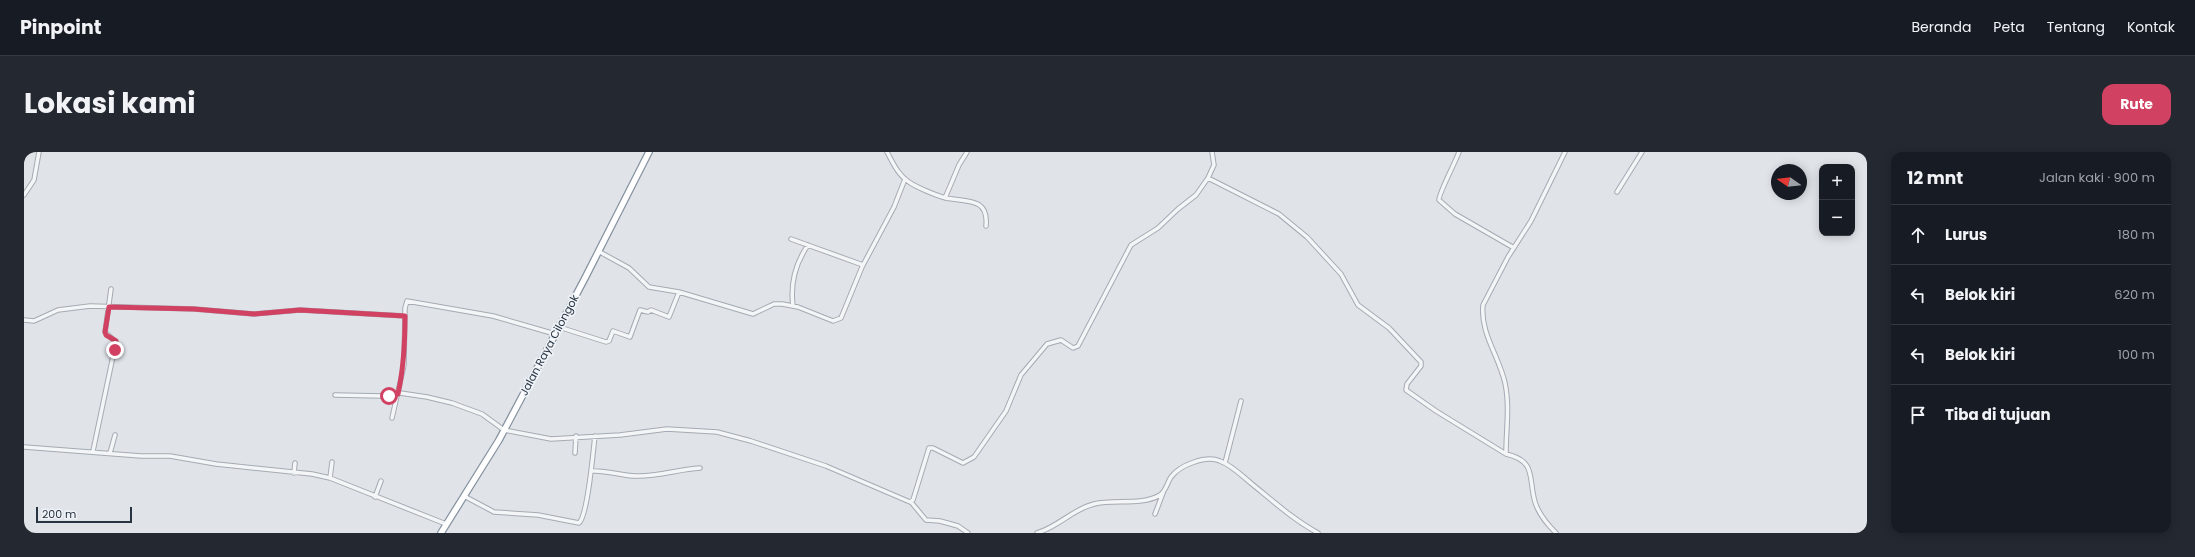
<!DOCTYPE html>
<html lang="id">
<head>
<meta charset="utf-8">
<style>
  body { margin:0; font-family:Poppins,sans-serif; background:#242831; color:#f1f3f6 }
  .controls { position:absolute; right:12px; top:12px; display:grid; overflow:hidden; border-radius:8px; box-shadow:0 2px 10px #0003 }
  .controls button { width:36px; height:36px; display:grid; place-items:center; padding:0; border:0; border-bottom:1px solid #363941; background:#171b24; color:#f1f3f6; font:20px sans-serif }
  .compass { position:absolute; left:1747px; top:12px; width:36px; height:36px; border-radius:50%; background:#171b24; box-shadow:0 2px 10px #0003; rotate:284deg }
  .scale { position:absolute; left:12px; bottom:10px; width:96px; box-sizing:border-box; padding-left:4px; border:2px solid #283341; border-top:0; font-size:11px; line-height:14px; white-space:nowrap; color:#283341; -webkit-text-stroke:3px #eff3f7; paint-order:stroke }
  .stop { position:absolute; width:12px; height:12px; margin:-9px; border:3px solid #d14262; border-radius:50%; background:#fff }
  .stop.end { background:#d14262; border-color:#fff; box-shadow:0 1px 4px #0008 }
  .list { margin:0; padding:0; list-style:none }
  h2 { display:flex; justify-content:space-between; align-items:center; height:52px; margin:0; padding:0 16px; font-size:17px }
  h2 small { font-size:13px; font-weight:400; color:#9ea1a6 }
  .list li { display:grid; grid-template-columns:26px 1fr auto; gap:12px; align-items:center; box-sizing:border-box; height:60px; padding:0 16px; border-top:1px solid #363941 }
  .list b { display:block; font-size:15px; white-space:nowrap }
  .list em { font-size:13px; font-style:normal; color:#9ea1a6 }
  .icon { flex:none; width:22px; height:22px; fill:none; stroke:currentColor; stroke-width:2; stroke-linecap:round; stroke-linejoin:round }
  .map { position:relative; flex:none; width:1843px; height:381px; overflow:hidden; border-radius:12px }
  header { display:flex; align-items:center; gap:24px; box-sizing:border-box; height:56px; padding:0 20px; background:#171b24; border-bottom:1px solid #363941 }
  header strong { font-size:19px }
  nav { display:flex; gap:22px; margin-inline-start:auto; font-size:14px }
  .intro { display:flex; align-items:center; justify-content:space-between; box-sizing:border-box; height:96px; padding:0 24px }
  h1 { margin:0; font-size:28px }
  .button { padding:10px 18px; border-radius:12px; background:#d14262; color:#fff; font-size:14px; font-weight:700 }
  main { display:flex; gap:24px; padding:0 24px }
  aside { flex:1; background:#171b24; border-radius:12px; box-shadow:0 2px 10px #0003 }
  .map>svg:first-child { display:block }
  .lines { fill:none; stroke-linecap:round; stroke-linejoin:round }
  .minor-casing { stroke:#a5abb3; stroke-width:5.5 }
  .highway-casing { stroke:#8793a0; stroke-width:8 }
  .minor { stroke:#f3f5f7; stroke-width:3.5 }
  .highway { stroke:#fff; stroke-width:5.5 }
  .route { stroke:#d14262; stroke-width:5 }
  .labels { text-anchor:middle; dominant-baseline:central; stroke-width:3.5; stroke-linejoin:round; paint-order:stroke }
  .street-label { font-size:11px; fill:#283341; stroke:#eff3f7 }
</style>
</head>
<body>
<header>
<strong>Pinpoint</strong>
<nav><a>Beranda</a><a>Peta</a><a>Tentang</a><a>Kontak</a></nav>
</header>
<div class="intro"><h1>Lokasi kami</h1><a class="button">Rute</a></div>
<main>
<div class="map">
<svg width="1843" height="381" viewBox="0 0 1843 381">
  <rect width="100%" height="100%" fill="#e0e4e9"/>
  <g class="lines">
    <defs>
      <path id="minor" d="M 863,0 C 869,11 874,23 885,30 C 892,35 913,44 922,46 C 942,50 965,45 962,74
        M 1435,0 C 1432,9 1414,43 1415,48 L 1431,62 L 1490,96
        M 1184,26 L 1190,13 L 1188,0
        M 1593,40 L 1618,0
        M 0,43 L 10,28 L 15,0
        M 921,46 L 935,13 L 943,0
        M 767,87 L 839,113
        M 574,99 L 605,116 L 625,135 L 655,140 L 729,162 L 750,152 L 758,152 L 774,155 L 809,169 L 817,166 L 838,115 L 870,55 L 881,27
        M 769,154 C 766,131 771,112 784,93
        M 0,168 L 10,169 L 34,158 L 66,154 L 170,157 L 230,162 L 276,158 L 381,164
        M 535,175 L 582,190 L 585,189 L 589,179 L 606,185 L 616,158 L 624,160 L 627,158 L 645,165 L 655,140
        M 311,243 L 359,244 L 376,241 L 403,245 L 428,251 L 458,262 L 480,278 L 527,287 L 596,283 L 643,277 L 693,280 L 727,289 L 802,314 L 886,350 L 889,348 L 905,296 L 909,296 L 939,311 L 950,305 L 982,259 L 997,223 L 1023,192 L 1037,188 L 1049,196 L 1054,194 L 1107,93 L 1134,76 L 1154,57 L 1172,43 L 1184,26 L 1255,62 L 1283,85 L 1317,122 L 1334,153 L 1365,176 L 1397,210 L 1397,214 L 1383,232 L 1382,238 L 1412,259 L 1482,302
        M 368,266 L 380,213 L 381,156 L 383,149 L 469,164 L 531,182
        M 0,295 L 117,304 L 146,304 L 192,312 L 288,322 L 306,326 L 422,372
        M 69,299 L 92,190 L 81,180 L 87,137
        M 86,301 L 91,283
        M 551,301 L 552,284
        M 1201,311 L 1217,249
        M 567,319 C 585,318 596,324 612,324 C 633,325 655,317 676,316
        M 270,321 L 271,311
        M 306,326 L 308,310
        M 440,344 L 470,360 L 514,363 L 555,371 C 564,363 569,299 571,284
        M 351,345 L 357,329
        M 887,350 L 902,368 L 916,369 L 934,374 L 944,381
        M 1131,362 L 1139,341
        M 1013,381 C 1034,375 1049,357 1070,352 C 1091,347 1117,354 1136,343 C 1142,339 1143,331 1147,325 C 1156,313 1182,303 1196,309 C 1209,314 1218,324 1228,332 C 1250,350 1270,368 1294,381
        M 1532,381 C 1523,372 1515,363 1511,350 C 1504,326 1513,309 1482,302 C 1482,278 1486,254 1481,231 C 1475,204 1456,181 1459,153 L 1484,105 L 1507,69 L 1541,0"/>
      <path id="highway" d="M 417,381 L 475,288 L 560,128 L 625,0"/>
    </defs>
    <!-- minor casing -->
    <use href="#minor" class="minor-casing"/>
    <!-- highway casing -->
    <use href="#highway" class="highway-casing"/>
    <!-- minor -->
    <use href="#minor" class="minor"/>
    <!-- highway -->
    <use href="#highway" class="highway"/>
  </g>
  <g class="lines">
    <!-- route -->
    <path class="route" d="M 91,198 L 92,189 L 82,183 L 81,180 L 85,155 L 170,157 L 230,162 L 276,158 L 381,164 C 381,190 380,215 374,242 L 365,244"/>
  </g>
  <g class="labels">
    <!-- street labels -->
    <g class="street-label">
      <text transform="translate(525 193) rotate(-62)">Jalan Raya Cilongok</text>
    </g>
  </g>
</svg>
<div class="controls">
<button>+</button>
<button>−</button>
</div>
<svg class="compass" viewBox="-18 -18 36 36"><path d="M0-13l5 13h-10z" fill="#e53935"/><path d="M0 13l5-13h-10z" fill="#9ea1a6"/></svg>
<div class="scale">200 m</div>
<div class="stop" style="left:365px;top:244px"></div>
<div class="stop end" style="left:91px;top:198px"></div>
</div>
<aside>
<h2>12 mnt<small>Jalan kaki · 900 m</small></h2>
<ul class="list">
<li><svg class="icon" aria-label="ahead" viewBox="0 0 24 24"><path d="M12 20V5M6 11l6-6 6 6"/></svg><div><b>Lurus</b></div><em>180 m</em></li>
<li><svg class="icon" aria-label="left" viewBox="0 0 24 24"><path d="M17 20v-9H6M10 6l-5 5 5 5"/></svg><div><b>Belok kiri</b></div><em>620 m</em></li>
<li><svg class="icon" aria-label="left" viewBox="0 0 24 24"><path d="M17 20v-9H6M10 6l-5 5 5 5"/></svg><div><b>Belok kiri</b></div><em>100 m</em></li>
<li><svg class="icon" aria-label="arrive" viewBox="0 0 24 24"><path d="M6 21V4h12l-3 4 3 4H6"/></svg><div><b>Tiba di tujuan</b></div></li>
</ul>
</aside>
</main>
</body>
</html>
